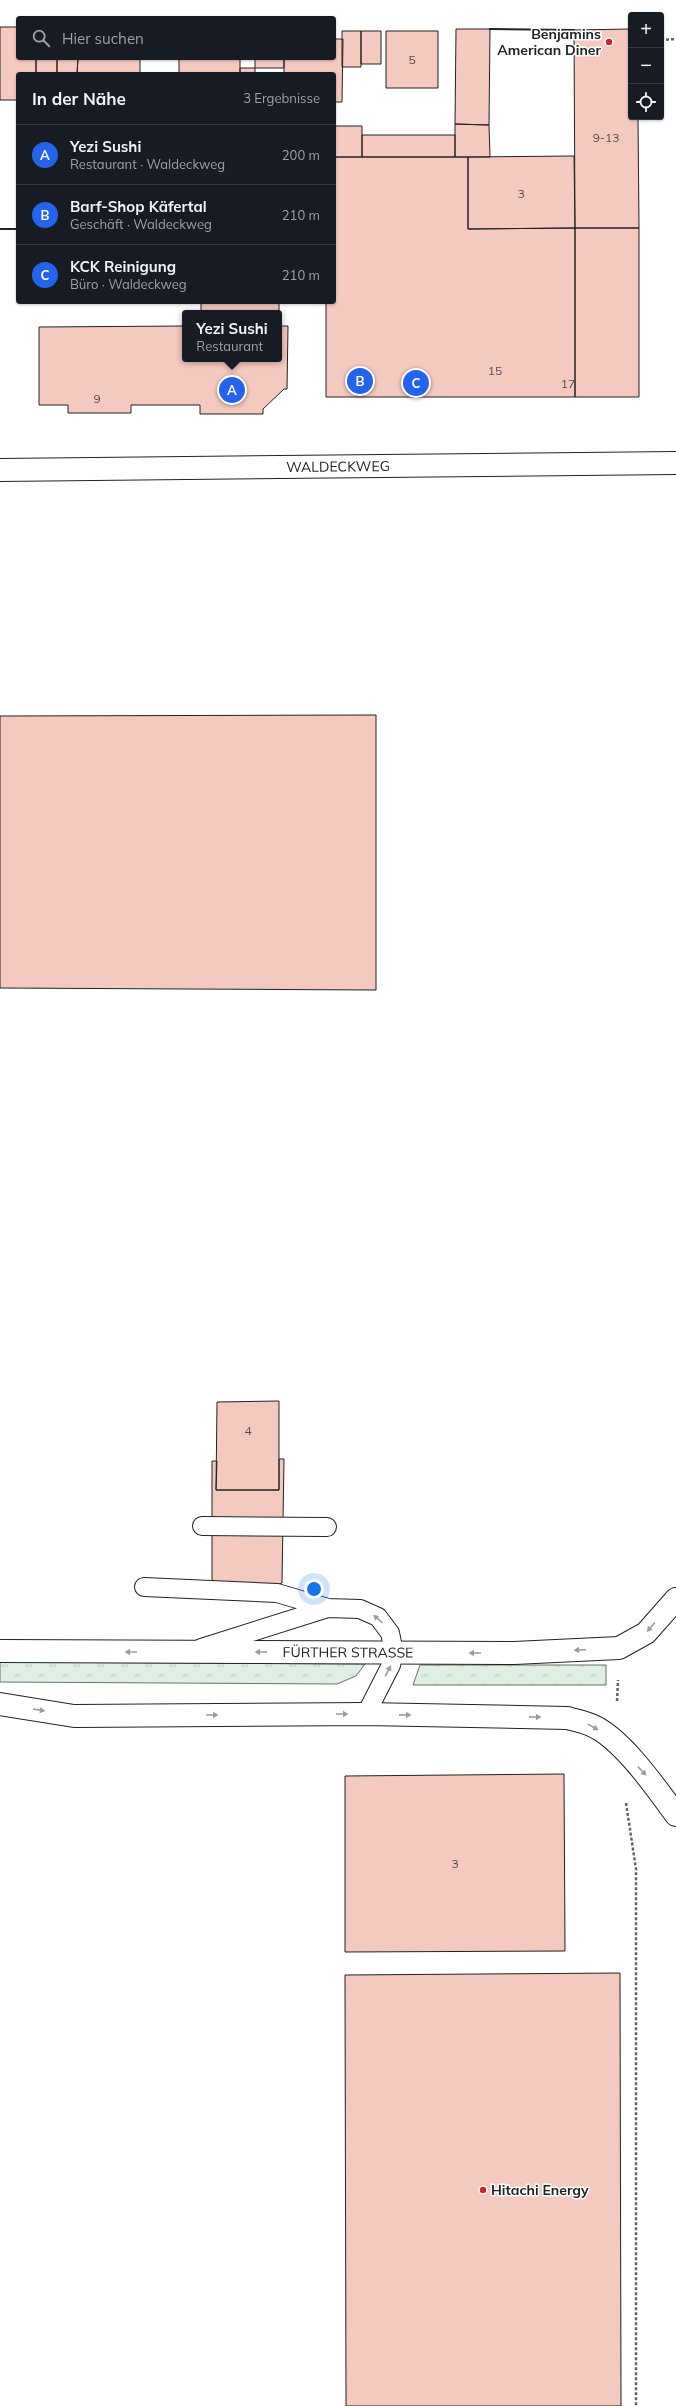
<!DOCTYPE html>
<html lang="de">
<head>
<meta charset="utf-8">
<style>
  body { margin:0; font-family:Mulish,sans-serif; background:#20242c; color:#f1f3f6 }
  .controls { position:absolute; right:12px; top:12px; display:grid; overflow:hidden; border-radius:4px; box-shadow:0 1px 3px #0004 }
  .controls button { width:36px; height:36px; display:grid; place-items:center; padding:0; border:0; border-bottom:1px solid #363941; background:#171b24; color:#f1f3f6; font:20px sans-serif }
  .you { position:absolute; left:314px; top:1589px; width:14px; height:14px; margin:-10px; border:3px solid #fff; border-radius:50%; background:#1a73e8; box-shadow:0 0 0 6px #1a73e833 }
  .badge { display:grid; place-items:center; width:26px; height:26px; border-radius:50%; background:#2563eb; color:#fff; font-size:13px; font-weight:700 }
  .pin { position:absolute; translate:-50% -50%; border:2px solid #fff; box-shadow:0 1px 4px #0006 }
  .popup { position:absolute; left:182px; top:310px; width:100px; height:52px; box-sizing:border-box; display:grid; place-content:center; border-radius:4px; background:#171b24; filter:drop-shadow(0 1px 3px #0005); font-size:13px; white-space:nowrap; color:#9ea1a6 }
  .popup b { font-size:15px; color:#f1f3f6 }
  .popup::after { content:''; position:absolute; left:50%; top:100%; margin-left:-8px; border:8px solid transparent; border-top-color:#171b24 }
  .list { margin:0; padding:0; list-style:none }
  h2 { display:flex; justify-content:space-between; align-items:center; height:52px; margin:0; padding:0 16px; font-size:17px }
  h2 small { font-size:13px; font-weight:400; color:#9ea1a6 }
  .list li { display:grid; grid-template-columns:26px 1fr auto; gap:12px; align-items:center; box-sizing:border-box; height:60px; padding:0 16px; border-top:1px solid #363941 }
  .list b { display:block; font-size:15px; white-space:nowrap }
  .list p { margin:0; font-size:13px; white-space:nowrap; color:#9ea1a6 }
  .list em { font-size:13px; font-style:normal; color:#9ea1a6 }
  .icon { flex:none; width:22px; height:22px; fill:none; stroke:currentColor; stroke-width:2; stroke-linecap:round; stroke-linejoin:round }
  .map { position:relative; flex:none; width:676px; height:2406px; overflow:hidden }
  .search { position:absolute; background:#171b24; box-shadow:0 1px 3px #0004; left:16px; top:16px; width:320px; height:44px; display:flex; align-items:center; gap:10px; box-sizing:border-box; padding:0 14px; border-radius:4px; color:#9ea1a6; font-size:15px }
  .panel { position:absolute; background:#171b24; box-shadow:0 1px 3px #0004; left:16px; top:72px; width:320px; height:232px; border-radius:4px }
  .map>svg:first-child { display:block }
  .grass { fill:url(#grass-tufts); stroke:#6f6f6f }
  .building { fill:#f3c9c0; stroke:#222 }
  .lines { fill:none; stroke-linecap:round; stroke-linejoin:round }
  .service-casing { stroke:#222; stroke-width:20 }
  .minor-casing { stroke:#222; stroke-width:24 }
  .path { stroke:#646464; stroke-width:2.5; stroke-dasharray:3 2; stroke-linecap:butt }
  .service { stroke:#fff; stroke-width:18 }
  .minor { stroke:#fff; stroke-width:22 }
  .wall { stroke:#222; stroke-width:2 }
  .oneway { fill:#9c9c9c }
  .poi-dot { fill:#c62828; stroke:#fff; stroke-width:1.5 }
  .labels { text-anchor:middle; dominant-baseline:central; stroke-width:3; stroke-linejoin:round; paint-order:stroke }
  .number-label { font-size:12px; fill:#564c4a }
  .poi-label { font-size:14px; font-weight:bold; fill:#222; stroke:#fff; text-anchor:end }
  .street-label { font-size:14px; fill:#222; stroke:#fff }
</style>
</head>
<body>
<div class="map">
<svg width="676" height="2406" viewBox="0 0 676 2406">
  <defs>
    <pattern id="grass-tufts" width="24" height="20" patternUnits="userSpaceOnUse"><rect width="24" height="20" fill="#e0efe3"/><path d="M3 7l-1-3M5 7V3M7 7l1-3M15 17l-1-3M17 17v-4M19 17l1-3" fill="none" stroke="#c0cdc2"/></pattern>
  </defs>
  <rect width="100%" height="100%" fill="#fff"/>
  <!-- grass -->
  <path class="grass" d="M 0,1662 L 365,1664 L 356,1676 L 337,1684 L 0,1682 Z
    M 420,1665 L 606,1665 L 606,1685 L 413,1685 Z"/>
  <!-- building -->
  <path class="building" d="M 0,27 L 18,27 L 18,58 L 36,58 L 36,74 L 18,74 L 18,100 L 0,100 Z
    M 456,29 L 490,29 L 489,125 L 455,124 Z
    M 631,29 L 631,117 L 638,117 L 639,228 L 575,228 L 574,30 Z
    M 342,31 L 361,31 L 361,67 L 342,67 Z
    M 361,31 L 381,31 L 381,64 L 361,64 Z
    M 386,31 L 438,31 L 438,88 L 386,88 Z
    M 334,39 L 343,39 L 342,102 L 334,102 L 334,74 L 284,74 L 284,58 L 334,58 Z
    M 36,58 L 57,58 L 57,74 L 36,74 Z
    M 57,58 L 78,58 L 77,74 L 57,74 Z
    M 78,58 L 140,58 L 140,74 L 77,74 Z
    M 179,58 L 240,58 L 240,74 L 179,74 Z
    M 255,58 L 284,58 L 284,68 L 255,68 Z
    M 240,68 L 255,68 L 255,74 L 240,74 Z
    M 455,124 L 489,125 L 490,157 L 455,157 Z
    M 334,126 L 362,126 L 362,157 L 334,157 Z
    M 362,135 L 455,135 L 455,157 L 362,157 Z
    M 574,156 L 575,228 L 468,229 L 468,157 Z
    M 334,157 L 468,157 L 468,229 L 575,228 L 575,397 L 326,397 L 326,302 L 334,302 Z
    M 575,228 L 639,228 L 639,397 L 575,397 Z
    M 201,302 L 279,302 L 279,326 L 288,326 L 287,389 L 284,389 L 263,409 L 263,414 L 200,414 L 200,405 L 131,405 L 131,413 L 68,413 L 68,405 L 39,405 L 39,327 L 185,326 L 185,359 L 279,359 L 279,313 L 201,313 Z
    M 376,715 L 376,990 L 0,988 L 0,716 Z
    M 279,1401 L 279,1490 L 216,1490 L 217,1402 Z
    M 279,1459 L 284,1459 L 282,1583 L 277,1585 L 214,1583 L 212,1579 L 212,1461 L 217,1461 L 216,1490 L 279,1490 Z
    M 564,1774 L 565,1951 L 345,1952 L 345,1776 Z
    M 620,1973 L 621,2406 L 346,2406 L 345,1975 Z"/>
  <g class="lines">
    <defs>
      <path id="service" d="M 202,1526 L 327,1527
        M 144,1587 L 277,1593 L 328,1608 L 360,1609 L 378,1617 L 390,1633 L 394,1652 L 391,1665 L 366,1714
        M 201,1648 L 328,1608"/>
      <g id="minor">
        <path id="s1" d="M 0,470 L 676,463"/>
        <path id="s2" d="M 0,1651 L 514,1653 L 619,1648 L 646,1633 L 676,1599"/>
        <path d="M 0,1704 L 74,1716 L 366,1714 L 567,1718 C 575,1720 584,1722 591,1725 C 621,1737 657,1789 676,1815"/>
      </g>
    </defs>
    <!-- service casing -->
    <use href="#service" class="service-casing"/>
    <!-- minor casing -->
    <use href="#minor" class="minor-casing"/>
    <!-- path -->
    <path class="path" d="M 661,40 L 676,39
      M 617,1701 L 618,1680
      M 626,1803 L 636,1869 L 636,2406"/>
    <!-- service -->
    <use href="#service" class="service"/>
    <!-- minor -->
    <use href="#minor" class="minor"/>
    <!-- wall -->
    <path class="wall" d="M 490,29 L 574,30
      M 0,229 L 18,229"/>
  </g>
  <!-- one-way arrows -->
  <defs><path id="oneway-solid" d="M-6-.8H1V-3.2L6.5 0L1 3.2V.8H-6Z"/></defs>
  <g class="oneway">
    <use href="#oneway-solid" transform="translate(378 1619) rotate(-140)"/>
    <use href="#oneway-solid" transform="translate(651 1627) rotate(131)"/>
    <use href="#oneway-solid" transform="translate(580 1650) rotate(177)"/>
    <use href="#oneway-solid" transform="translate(131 1652) rotate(180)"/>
    <use href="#oneway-solid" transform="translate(261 1652) rotate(-180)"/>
    <use href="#oneway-solid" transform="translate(475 1653) rotate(-180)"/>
    <use href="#oneway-solid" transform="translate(388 1671) rotate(-62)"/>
    <use href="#oneway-solid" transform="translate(39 1710) rotate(9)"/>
    <use href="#oneway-solid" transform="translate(342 1714)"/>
    <use href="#oneway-solid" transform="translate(212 1715)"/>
    <use href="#oneway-solid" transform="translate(405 1715) rotate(1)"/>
    <use href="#oneway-solid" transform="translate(535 1717) rotate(1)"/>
    <use href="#oneway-solid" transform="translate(593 1727) rotate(29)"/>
    <use href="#oneway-solid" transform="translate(642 1771) rotate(47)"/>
  </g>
  <!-- markers -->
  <g class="poi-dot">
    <circle cx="609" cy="42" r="4"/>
    <circle cx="483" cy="2190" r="4"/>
  </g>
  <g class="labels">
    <!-- number labels -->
    <g class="number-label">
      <text x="412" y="59">5</text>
      <text x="606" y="137">9-13</text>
      <text x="521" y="193">3</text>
      <text x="495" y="370">15</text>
      <text x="568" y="383">17</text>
      <text x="97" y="398">9</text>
      <text x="248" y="1430">4</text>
      <text x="455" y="1863">3</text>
    </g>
    <!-- poi labels -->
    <g class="poi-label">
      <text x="601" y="34">Benjamins<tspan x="601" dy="16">American Diner</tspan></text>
      <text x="491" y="2190" text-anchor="start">Hitachi Energy</text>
    </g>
    <!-- street labels -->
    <g class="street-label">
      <text stroke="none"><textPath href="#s1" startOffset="338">WALDECKWEG</textPath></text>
      <text stroke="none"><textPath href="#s2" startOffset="348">FÜRTHER STRASSE</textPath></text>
    </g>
  </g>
</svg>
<div class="controls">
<button>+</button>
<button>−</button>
<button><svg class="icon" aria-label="locate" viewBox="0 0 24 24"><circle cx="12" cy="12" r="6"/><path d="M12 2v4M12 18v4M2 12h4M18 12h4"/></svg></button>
</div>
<div class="you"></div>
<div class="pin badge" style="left:232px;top:390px">A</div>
<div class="popup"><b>Yezi Sushi</b>Restaurant</div>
<div class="pin badge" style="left:360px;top:381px">B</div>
<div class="pin badge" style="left:416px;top:383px">C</div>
<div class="search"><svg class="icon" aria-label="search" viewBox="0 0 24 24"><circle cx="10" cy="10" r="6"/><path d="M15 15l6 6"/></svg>Hier suchen</div>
<section class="panel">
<h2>In der Nähe<small>3 Ergebnisse</small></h2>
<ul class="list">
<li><span class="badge">A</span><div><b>Yezi Sushi</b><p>Restaurant · Waldeckweg</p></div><em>200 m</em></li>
<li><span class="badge">B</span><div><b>Barf-Shop Käfertal</b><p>Geschäft · Waldeckweg</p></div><em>210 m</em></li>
<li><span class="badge">C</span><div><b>KCK Reinigung</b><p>Büro · Waldeckweg</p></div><em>210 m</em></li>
</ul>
</section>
</div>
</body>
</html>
